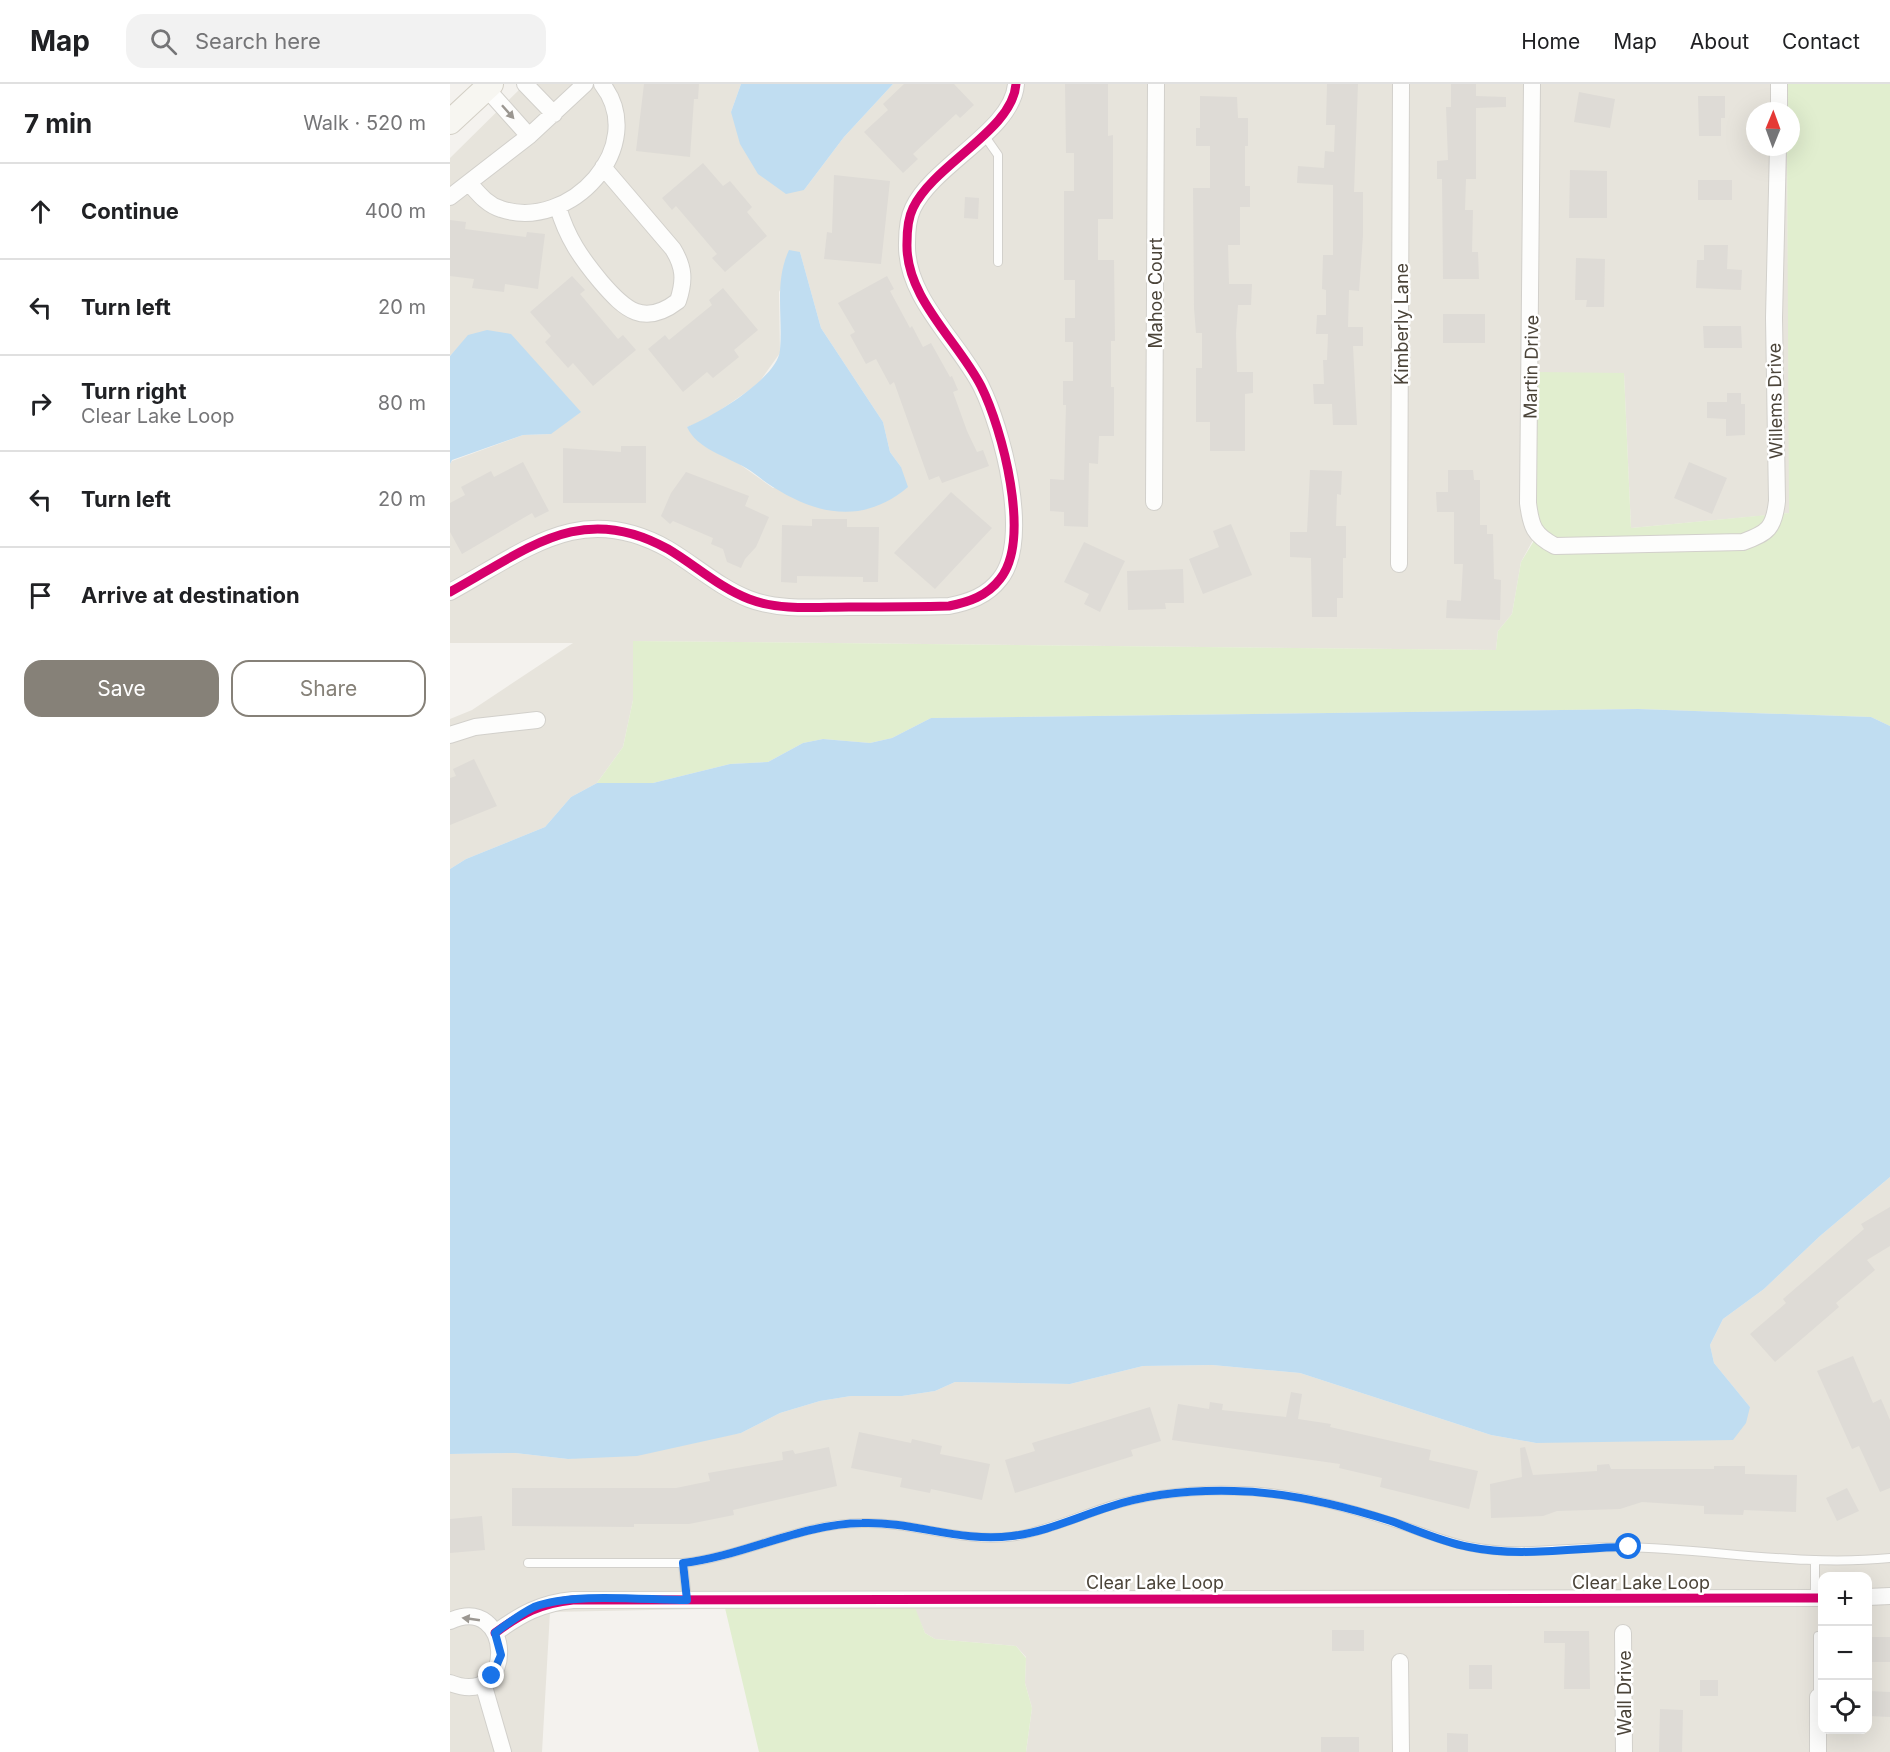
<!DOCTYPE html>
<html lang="en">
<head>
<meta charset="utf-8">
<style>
  body { margin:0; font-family:Inter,sans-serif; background:#f2f2f2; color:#202124 }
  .controls { position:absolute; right:18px; bottom:18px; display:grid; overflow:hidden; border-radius:12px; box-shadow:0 6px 24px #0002 }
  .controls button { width:54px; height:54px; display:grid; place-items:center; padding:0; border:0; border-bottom:2px solid #e0e0e0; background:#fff; color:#202124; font:30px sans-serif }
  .compass { position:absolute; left:1296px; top:18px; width:54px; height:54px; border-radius:50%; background:#fff; box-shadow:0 6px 24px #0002; rotate:1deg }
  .stop { position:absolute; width:18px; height:18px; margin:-14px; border:4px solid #1a73e8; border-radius:50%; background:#fff }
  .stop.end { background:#1a73e8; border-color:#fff; box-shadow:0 2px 6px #0008 }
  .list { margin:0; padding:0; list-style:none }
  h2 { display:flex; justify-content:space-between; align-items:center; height:78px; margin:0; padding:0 24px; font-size:26px }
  h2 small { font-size:20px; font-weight:400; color:#757577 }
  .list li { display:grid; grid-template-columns:39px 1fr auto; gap:18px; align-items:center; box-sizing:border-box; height:96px; padding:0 24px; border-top:2px solid #e0e0e0 }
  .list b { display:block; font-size:22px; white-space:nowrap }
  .list p { margin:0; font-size:20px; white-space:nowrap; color:#757577 }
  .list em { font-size:20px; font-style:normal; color:#757577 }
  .actions { display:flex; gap:12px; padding:18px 24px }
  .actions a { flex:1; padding:14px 0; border:2px solid #868178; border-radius:18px; text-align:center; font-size:21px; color:#868178 }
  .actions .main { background:#868178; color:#fff }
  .icon { flex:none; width:33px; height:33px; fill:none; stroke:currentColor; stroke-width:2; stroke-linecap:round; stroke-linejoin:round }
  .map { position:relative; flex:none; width:1440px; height:1668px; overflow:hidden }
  header { display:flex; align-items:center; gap:36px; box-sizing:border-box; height:84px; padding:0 30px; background:#fff; border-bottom:2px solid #e0e0e0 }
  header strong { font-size:28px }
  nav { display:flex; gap:33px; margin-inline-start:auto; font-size:21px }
  .search { width:420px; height:54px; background:#f2f2f2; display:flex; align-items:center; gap:15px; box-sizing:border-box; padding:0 21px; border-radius:18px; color:#757577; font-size:22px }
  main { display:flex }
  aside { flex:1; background:#fff }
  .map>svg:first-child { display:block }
  .residential { fill:#e7e4dc; fill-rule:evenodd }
  .green { fill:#e1eecf }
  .water { fill:#c0ddf1 }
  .building { fill:#dedbd6 }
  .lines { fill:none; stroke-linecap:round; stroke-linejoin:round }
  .lane-casing { stroke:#d2d0cb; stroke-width:10 }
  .street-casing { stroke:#d2d0cb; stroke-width:18 }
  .secondary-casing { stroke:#d3cfc5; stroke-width:26 }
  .lane { stroke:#fdfdfc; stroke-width:8 }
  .street { stroke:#fdfdfc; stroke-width:16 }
  .secondary { stroke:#f7f6f1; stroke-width:24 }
  .cycleway-casing { stroke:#fff; stroke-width:13 }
  .cycleway { stroke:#d6006c; stroke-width:9 }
  .oneway { fill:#9b9791 }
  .route { stroke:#1a73e8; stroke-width:8 }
  .labels { text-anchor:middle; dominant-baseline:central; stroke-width:5; stroke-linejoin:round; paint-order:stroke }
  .street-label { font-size:18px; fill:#4b4439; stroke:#fff }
</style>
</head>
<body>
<header>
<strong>Map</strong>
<div class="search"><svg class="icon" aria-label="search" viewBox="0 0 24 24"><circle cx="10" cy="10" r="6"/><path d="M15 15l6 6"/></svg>Search here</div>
<nav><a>Home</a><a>Map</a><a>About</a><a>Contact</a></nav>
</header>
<main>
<aside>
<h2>7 min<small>Walk · 520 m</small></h2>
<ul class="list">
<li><svg class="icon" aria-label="ahead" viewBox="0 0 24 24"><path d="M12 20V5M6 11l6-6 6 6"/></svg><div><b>Continue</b></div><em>400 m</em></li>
<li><svg class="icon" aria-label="left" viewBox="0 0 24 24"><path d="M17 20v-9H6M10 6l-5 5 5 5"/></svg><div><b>Turn left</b></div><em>20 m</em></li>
<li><svg class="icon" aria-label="right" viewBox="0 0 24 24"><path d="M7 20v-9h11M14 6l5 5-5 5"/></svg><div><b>Turn right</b><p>Clear Lake Loop</p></div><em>80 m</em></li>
<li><svg class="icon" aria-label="left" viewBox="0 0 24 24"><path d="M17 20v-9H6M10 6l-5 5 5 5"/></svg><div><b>Turn left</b></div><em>20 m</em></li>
<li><svg class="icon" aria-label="arrive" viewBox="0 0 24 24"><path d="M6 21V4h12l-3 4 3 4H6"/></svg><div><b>Arrive at destination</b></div></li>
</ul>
<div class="actions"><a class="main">Save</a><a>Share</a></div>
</aside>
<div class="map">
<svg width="1440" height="1668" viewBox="0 0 1440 1668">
  <rect width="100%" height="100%" fill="#f4f2ee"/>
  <!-- residential -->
  <path class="residential" d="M 75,0 L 291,0 L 281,28 L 354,106 L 394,53 L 443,0 L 1336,0 L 1337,27 L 1305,27 L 1305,63 L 1337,63 L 1340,429 L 1181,444 L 1174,289 L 1071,478 L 1062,530 L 1048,547 L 1046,566 L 184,557 L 183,616 L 173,663 L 147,699 L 121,713 L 95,743 L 16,775 L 0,785 L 0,635 L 22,626 L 123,559 L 0,559 L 0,380 L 2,377 L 73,351 L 101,350 L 19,251 L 0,272 L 0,74 ZM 350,168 L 371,244 L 433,338 L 440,368 L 451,383 L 323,404 L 237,343 L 256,336 L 308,300 L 330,269 L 329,208 Z
    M 1440,1093 L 1440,1668 L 576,1668 L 582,1624 L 575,1599 L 576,1573 L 566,1562 L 485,1555 L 475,1549 L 463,1521 L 100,1528 L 92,1668 L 0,1668 L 0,1370 L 65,1369 L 118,1375 L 291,1349 L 330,1329 L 370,1317 L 401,1312 L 452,1312 L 485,1307 L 505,1298 L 620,1300 L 693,1282 L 762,1281 L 850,1289 L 1041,1351 L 1086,1359 L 1300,1323 L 1264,1279 L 1260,1261 L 1273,1235 L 1314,1205 L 1370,1152 ZM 1372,1492 L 1418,1492 L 1418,1646 L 1372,1646 Z"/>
  <!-- green -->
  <path class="green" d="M 1336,0 L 1440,0 L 1440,642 L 1421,633 L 1188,625 L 481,634 L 442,654 L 420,659 L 373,655 L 353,659 L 318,678 L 280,680 L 203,699 L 147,699 L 173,663 L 183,616 L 183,557 L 1046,566 L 1048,547 L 1062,530 L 1071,478 L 1085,455 L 1087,288 L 1174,289 L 1181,444 L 1339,429 L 1337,63 L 1341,63 L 1341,27 L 1337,27 Z
    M 464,1521 L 475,1549 L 485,1555 L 566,1562 L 576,1574 L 575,1599 L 582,1624 L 576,1668 L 309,1668 L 275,1524 Z"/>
  <!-- water -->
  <path class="water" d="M 291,0 L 443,0 L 394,53 L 354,106 L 336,110 L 308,90 L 290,60 L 281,28 Z
    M 339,166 L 350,168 L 371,244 L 433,338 L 440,368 L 451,383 L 458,403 C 414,440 369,432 323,403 C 313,397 306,390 296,384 C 276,372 247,365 237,343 C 261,334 328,294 330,266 C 333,232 324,198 339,166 Z
    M 37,246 L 61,250 L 131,328 L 101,350 L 73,351 L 2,376 L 0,380 L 0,272 L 18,251 Z
    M 1188,625 L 1421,633 L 1440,642 L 1440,1093 L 1370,1152 L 1314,1205 L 1273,1235 L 1260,1261 L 1264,1279 L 1300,1323 L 1296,1339 L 1283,1356 L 1086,1359 L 1041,1351 L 850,1289 L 762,1281 L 693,1282 L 620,1300 L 505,1298 L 485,1307 L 452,1312 L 401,1312 L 370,1317 L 330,1329 L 291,1349 L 187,1372 L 118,1375 L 65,1369 L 0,1370 L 0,785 L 16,775 L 95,743 L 121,713 L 147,699 L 203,699 L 280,680 L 318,678 L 353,659 L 373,655 L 420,659 L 442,654 L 481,634 Z"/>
  <!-- building -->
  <path class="building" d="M 194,0 L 249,0 L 248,15 L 244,15 L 240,73 L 186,67 Z
    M 454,0 L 504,0 L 524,21 L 510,34 L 506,30 L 463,70 L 468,75 L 453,89 L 414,48 L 438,26 L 433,20 Z
    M 615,0 L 658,0 L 658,52 L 663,51 L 663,135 L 648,135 L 648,176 L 664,176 L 665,257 L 661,257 L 661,303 L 664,303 L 664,352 L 649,352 L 648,380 L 639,379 L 638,443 L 614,442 L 614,428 L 600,427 L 600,395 L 614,396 L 616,321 L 613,321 L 613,297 L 623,297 L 623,258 L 615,258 L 615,234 L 625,234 L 625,196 L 614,196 L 614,107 L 624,107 L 624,69 L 616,69 Z
    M 877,0 L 908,0 L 904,108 L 913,108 L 913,151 L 909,207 L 899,206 L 898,243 L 913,243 L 913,262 L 903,262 L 907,341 L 883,341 L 882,320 L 864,320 L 863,300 L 874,300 L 873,276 L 877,276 L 878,250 L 866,250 L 867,231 L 876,231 L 876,206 L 872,205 L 873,171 L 883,171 L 883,101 L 847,99 L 848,82 L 874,84 L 875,67 L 884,68 L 885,41 L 876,41 Z
    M 1001,0 L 1026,0 L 1026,12 L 1056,13 L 1056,23 L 1026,24 L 1026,95 L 1016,95 L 1015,126 L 1023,126 L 1022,168 L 1028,168 L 1029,195 L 993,195 L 992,95 L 987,95 L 987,77 L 998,76 L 996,23 L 1001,23 Z
    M 1129,8 L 1165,15 L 1160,44 L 1124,38 Z
    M 750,12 L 787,13 L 788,34 L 798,34 L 798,62 L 795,62 L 795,102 L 800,102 L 800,123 L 790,123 L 790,161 L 778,161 L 779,200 L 802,200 L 801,221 L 788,221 L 786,249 L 787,288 L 803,288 L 803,309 L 795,310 L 795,367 L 760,367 L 760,338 L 746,338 L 746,284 L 752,284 L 752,249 L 746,249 L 744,224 L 743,104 L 760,104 L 760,62 L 746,62 L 746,44 L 750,44 Z
    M 1248,12 L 1275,12 L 1275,34 L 1271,34 L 1271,52 L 1249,52 Z
    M 253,79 L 273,102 L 280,97 L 302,123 L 297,128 L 317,152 L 275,188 L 262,174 L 267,170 L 226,122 L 222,126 L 212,114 Z
    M 1120,86 L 1157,87 L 1157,134 L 1119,134 Z
    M 384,91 L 440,97 L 431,180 L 374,175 L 377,148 L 382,149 Z
    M 1248,96 L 1282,96 L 1282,116 L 1248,116 Z
    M 515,113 L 529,114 L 528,135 L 514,134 Z
    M 0,136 L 16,138 L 15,145 L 76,153 L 77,148 L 95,150 L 88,205 L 55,200 L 54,208 L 22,204 L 24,195 L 0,192 Z
    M 1254,161 L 1278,161 L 1277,185 L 1292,186 L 1291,206 L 1246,204 L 1247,176 L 1254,176 Z
    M 1126,174 L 1155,175 L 1154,223 L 1136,223 L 1137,216 L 1125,216 Z
    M 122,192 L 135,206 L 130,210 L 168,255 L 173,251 L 186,266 L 143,302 L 123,279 L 118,284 L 95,258 L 101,252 L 80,228 Z
    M 437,192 L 444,205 L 440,207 L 460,244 L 462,242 L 473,263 L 481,259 L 500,293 L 502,292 L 508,306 L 503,308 L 517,347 L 527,368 L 533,366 L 539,382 L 492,399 L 489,392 L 479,396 L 444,298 L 440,301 L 426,275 L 416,280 L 400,251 L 405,248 L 388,219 Z
    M 273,204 L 308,246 L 284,266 L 289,273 L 263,294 L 257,288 L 233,308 L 198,265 L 215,251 L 219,256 L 262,221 L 259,216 Z
    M 993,230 L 1035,230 L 1035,259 L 993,259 Z
    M 1253,242 L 1291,242 L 1292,264 L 1254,264 Z
    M 1277,309 L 1291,309 L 1291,320 L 1295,320 L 1295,351 L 1276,352 L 1276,335 L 1257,334 L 1257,318 L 1277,318 Z
    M 171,362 L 196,362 L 196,419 L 113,419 L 113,364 L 171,368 Z
    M 73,378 L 99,427 L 85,434 L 82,429 L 12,470 L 0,448 L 0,419 L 15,411 L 11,403 L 41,387 L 44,393 Z
    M 1239,378 L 1277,394 L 1262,430 L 1224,414 Z
    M 860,386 L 892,387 L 891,411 L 887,410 L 886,442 L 896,442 L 896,474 L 893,474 L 893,514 L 887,514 L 887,533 L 862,533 L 861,474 L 840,473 L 840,448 L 857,448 Z
    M 998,386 L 1023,386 L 1024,396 L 1030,396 L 1030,441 L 1037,441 L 1037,450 L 1043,450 L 1044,495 L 1051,496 L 1050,536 L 996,534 L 997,516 L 1011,517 L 1013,480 L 1004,480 L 1004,428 L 987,428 L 986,408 L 998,408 Z
    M 236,388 L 299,412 L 295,422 L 319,433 L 306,463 L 295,475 L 291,484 L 277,478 L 273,465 L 261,460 L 263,454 L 223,437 L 220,440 L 211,432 L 221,409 Z
    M 501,408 L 542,444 L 485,505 L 444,469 Z
    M 362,435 L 397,435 L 397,443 L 429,443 L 428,498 L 413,498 L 413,493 L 347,492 L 347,499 L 331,498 L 332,441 L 362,442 Z
    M 781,440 L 802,491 L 753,510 L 739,475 L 769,463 L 763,447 Z
    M 634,458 L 675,477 L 650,528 L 634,520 L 639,510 L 614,498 Z
    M 733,485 L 734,519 L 715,519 L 716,525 L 678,526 L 677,487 Z
    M 24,675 L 47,722 L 0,741 L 0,694 L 6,692 L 3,685 Z
    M 1440,1123 L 1440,1162 L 1417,1176 L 1425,1186 L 1386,1219 L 1389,1223 L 1325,1278 L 1300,1250 L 1336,1219 L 1333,1215 L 1414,1145 L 1411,1140 Z
    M 1403,1272 L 1423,1319 L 1431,1315 L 1440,1336 L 1440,1404 L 1430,1408 L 1409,1362 L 1402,1365 L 1367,1287 Z
    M 841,1308 L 852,1310 L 848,1335 L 881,1340 L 880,1343 L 981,1366 L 979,1376 L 1028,1387 L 1019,1425 L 930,1403 L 932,1394 L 889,1384 L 890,1380 L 722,1356 L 728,1320 L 759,1325 L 760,1318 L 773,1320 L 772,1326 L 836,1333 Z
    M 700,1323 L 711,1357 L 681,1366 L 683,1372 L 565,1409 L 555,1376 L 585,1367 L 582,1359 Z
    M 409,1348 L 461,1359 L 462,1355 L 492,1362 L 490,1370 L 540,1380 L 532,1416 L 481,1405 L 480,1409 L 450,1403 L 452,1394 L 401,1384 Z
    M 379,1363 L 387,1402 L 283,1426 L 284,1431 L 239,1440 L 184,1440 L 184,1443 L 62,1442 L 62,1404 L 226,1404 L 260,1397 L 258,1389 L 333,1376 L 332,1368 L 343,1366 L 345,1370 Z
    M 1075,1363 L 1083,1391 L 1147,1387 L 1147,1381 L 1159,1380 L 1161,1385 L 1264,1385 L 1264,1382 L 1295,1382 L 1295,1390 L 1347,1391 L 1346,1428 L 1294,1426 L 1293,1431 L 1254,1430 L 1254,1422 L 1192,1418 L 1170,1425 L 1107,1427 L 1093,1432 L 1041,1434 L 1040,1400 L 1072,1393 L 1070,1364 Z
    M 1397,1404 L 1409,1427 L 1387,1437 L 1376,1414 Z
    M 32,1432 L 35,1466 L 0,1469 L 0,1435 Z
    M 882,1546 L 914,1546 L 914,1567 L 882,1567 Z
    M 1094,1547 L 1139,1547 L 1140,1605 L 1114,1605 L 1115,1559 L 1094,1559 Z
    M 1418,1553 L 1440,1553 L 1440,1578 L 1418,1578 Z
    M 1019,1581 L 1042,1581 L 1042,1605 L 1019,1605 Z
    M 1250,1596 L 1268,1596 L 1268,1612 L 1250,1612 Z
    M 1418,1607 L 1440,1608 L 1440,1633 L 1418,1632 Z
    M 1210,1625 L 1233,1626 L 1232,1668 L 1209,1668 Z
    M 997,1649 L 1018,1650 L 1018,1668 L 997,1668 Z
    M 871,1653 L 909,1653 L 909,1668 L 871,1668 Z"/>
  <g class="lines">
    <defs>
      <path id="lane" d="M 534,51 L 548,71 L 548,178
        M 1365,1476 L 1365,1514
        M 78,1479 L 233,1479 L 237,1516
        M 233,1479 C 295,1472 351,1439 413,1439 C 464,1438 515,1460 566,1452 C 599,1446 629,1432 660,1422 C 703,1409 751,1405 795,1407 C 843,1409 893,1422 939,1437 C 966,1445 994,1458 1022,1463 C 1073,1473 1123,1462 1175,1463 C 1263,1465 1352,1483 1440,1474
        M 1368,1552 L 1368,1613"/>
      <path id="street" d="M 75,0 L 104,30
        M 1082,0 L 1078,419 C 1081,443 1084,451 1105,462 L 1293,458 C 1318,449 1324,444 1327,417 L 1324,234 L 1328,63
        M 36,4 L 79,52
        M 1329,27 L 1329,0
        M 19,99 C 28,109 37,121 51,125 C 120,148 200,62 152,0
        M 0,113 L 79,52 L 135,0
        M 108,123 C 117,154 131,174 151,198 C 175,226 194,243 228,217 C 235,196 234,183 223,165 L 153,83
        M 704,418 L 706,0
        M 949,480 L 951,0
        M 0,508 C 77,466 131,416 218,465 C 245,481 270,504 299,515 C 330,527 367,523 399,523 C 432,523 466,523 499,522 C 519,518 537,512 550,495 C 582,455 552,344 531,302 C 508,257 455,213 457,159 C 457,148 458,134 463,124 C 484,80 563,46 566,0
        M 0,651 L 25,643 L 87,636
        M 1418,1513 L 1440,1512
        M 0,1537 C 63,1508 68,1626 0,1599
        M 45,1549 C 71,1530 91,1519 123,1516 L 1372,1514
        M 1173,1549 L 1174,1668
        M 950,1578 L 951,1668
        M 33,1599 L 53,1668
        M 1368,1668 L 1368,1613"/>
      <path id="secondary" d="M 0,38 L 41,0"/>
    </defs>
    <!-- lane casing -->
    <use href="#lane" class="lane-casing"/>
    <!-- street casing -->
    <use href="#street" class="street-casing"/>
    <!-- secondary casing -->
    <use href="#secondary" class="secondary-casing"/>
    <!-- lane -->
    <use href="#lane" class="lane"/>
    <!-- street -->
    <use href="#street" class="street"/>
    <!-- secondary -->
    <use href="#secondary" class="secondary"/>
    <defs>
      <path id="cycleway" d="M 0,508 C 77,466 131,416 218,465 C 245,481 270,504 299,515 C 330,527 367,523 399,523 C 432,523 466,523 499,522 C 519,518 537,512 550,495 C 582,455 552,344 531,302 C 508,257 455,213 457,159 C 457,148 458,134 463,124 C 484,80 563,46 566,0
        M 45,1549 C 71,1530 91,1519 123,1516 L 1372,1514"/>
    </defs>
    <!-- cycleway casing -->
    <use href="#cycleway" class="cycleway-casing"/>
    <!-- cycleway -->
    <use href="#cycleway" class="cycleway"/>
  </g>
  <!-- one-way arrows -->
  <defs><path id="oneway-solid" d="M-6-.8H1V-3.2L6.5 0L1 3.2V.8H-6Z" transform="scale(1.5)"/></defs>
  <g class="oneway">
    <use href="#oneway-solid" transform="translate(58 28) rotate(48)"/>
    <use href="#oneway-solid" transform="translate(21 1535) rotate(-172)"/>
  </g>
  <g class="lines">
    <!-- route -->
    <path class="route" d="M 42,1592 L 51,1571 L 45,1549 C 58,1539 70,1530 84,1523 C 121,1508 195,1516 237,1516 L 233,1479 C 294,1472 350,1440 412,1439 C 462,1437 511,1459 562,1452 C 596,1448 627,1433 659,1423 C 698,1410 743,1406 784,1407 C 837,1408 891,1421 941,1437 C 966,1446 992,1458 1019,1463 C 1072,1474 1125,1463 1179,1463"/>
  </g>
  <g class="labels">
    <!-- street labels -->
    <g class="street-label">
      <text transform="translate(705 209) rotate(-90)">Mahoe Court</text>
      <text transform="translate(951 240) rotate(-90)">Kimberly Lane</text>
      <text transform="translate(1081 283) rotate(-89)">Martin Drive</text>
      <text transform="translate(1325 317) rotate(-91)">Willems Drive</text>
      <text x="705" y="1498">Clear Lake Loop</text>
      <text x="1191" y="1498">Clear Lake Loop</text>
      <text transform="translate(1174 1609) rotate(-90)">Wall Drive</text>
    </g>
  </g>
</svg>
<div class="controls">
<button>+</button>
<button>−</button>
<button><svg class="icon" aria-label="locate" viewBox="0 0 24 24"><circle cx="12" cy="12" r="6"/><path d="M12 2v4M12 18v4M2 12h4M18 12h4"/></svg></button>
</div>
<svg class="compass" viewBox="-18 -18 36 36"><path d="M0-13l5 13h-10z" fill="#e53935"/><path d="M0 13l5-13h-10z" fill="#757577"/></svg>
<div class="stop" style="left:1179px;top:1463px"></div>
<div class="stop end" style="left:42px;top:1592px"></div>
</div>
</main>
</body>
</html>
